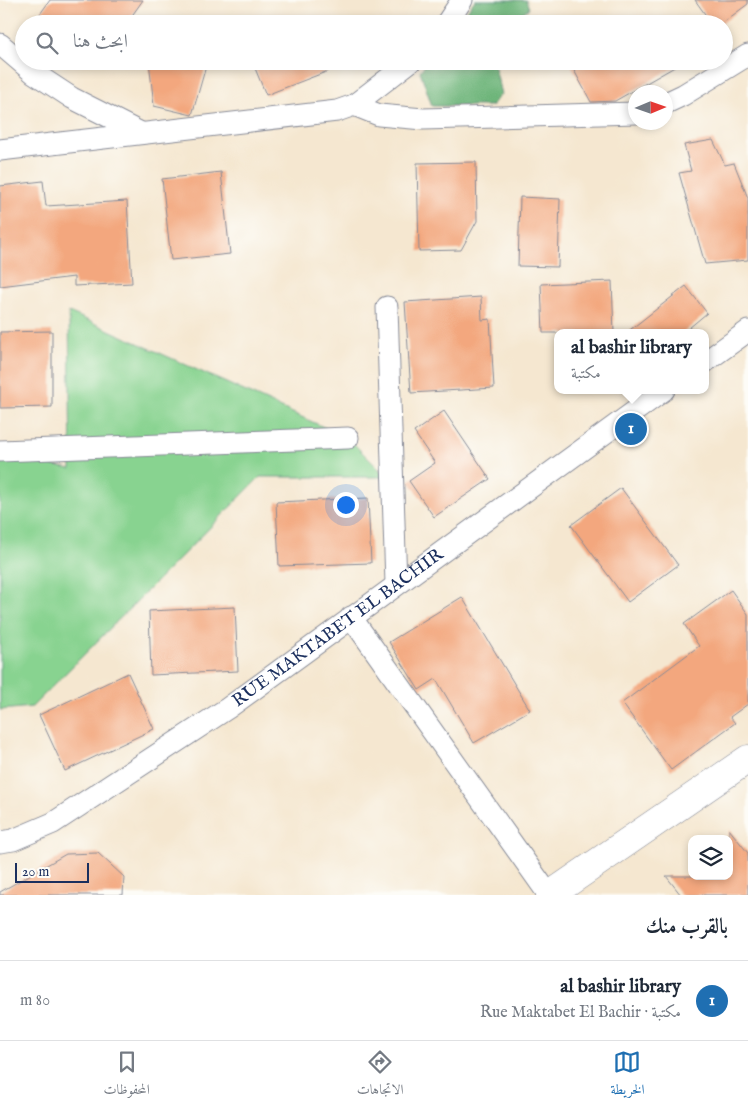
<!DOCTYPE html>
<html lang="ar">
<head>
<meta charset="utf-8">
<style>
  body { margin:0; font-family:"IM FELL English",Amiri,serif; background:#f6f6f7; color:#1f2937; direction:rtl }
  .controls { position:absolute; right:15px; bottom:15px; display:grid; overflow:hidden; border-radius:10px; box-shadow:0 2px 8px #0003 }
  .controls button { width:45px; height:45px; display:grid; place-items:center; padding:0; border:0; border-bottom:1px solid #e0e1e3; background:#fff; color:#1f2937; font:25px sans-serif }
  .compass { position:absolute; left:628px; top:85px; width:45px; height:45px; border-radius:50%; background:#fff; box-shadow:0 2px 8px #0003; rotate:88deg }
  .scale { position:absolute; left:15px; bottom:12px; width:74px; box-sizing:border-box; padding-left:5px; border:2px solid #1b2f5e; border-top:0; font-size:14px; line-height:18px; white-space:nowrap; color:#1b2f5e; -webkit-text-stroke:4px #fdfcf7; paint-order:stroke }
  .you { position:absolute; left:345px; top:504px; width:18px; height:18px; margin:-12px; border:4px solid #fff; border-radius:50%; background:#1a73e8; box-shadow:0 0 0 8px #1a73e833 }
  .badge { display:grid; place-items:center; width:32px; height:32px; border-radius:50%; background:#1f6fb2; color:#fff; font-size:16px; font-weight:700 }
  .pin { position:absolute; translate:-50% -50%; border:2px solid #fff; box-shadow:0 1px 5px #0006 }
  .popup { position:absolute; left:554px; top:329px; width:155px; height:65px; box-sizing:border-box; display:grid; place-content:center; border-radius:10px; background:#fff; filter:drop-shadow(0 1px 4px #0005); font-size:16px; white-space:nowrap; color:#747a83 }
  .popup b { font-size:19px; color:#1f2937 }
  .popup::after { content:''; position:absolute; left:50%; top:100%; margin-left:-10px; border:10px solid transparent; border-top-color:#fff }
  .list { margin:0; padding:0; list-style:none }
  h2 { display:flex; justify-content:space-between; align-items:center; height:65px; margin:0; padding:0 20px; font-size:21px }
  h2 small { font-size:16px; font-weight:400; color:#747a83 }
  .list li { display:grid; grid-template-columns:32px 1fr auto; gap:15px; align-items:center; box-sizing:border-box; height:80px; padding:0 20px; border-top:1px solid #e0e1e3 }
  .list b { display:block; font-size:19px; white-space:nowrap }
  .list p { margin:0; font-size:16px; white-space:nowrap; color:#747a83 }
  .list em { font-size:16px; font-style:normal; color:#747a83 }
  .icon { flex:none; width:28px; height:28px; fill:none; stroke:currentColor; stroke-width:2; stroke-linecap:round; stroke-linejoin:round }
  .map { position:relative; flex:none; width:748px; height:895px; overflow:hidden; direction:ltr }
  .search { position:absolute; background:#fff; box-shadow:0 2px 8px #0003; left:15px; right:15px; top:15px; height:55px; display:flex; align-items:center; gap:12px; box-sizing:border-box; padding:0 18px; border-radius:28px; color:#747a83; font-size:19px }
  .sheet { height:145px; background:#fff }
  nav { display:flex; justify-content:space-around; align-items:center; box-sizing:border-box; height:70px; border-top:1px solid #e0e1e3; background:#fff; font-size:14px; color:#747a83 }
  nav a { display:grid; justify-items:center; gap:2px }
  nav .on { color:#1f6fb2 }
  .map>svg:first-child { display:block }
  .green { fill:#88d390; stroke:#528177 }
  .forest { fill:#6eb57a; stroke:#44726c }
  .building { fill:#f3a77e }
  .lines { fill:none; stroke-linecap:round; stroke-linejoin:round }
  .street-casing { stroke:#888b97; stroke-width:23 }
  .primary-casing { stroke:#888b97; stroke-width:29 }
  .street { stroke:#fff; stroke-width:21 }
  .primary { stroke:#fff; stroke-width:28 }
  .labels { text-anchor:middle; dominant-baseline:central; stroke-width:4; stroke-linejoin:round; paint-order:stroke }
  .street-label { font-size:18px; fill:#1b2f5e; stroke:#fdfcf7 }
</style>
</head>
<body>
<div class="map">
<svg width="748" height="895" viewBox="0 0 748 895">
  <rect width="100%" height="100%" fill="#fdfcf7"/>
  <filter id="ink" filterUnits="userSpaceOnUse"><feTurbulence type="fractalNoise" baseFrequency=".02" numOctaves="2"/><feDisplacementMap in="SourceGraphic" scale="10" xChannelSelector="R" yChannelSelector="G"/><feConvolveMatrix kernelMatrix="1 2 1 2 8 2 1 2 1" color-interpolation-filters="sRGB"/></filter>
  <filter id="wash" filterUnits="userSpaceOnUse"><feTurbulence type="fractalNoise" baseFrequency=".0096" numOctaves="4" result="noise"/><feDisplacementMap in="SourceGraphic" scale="20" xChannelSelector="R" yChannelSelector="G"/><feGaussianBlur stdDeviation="1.12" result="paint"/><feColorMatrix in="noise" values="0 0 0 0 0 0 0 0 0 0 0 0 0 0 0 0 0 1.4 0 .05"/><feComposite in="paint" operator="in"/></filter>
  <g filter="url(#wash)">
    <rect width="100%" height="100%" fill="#f5e7d0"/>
    <!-- green -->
    <path class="green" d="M 69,312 L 348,438 L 387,477 L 260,477 L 32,707 L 0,710 L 0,456 L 71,469 Z"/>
    <!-- forest -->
    <path class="forest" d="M 475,0 L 526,0 L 529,8 L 509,24 L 457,24 Z
      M 428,61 L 490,61 L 495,67 L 501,94 L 491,106 L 432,106 L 420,71 Z"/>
    <g id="blocks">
      <!-- building -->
      <path class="building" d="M 50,0 L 143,0 L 126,24 L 33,24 Z
        M 695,0 L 748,0 L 748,4 L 721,24 L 712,24 Z
        M 149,61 L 190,61 L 206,66 L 192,115 L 154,106 Z
        M 252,61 L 349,61 L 349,63 L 266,95 Z
        M 569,61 L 685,61 L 615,101 L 591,102 Z
        M 713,140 L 725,165 L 734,163 L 748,198 L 748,260 L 705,264 L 679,173 L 691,171 L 684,145 Z
        M 476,162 L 477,221 L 461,250 L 419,251 L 417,163 Z
        M 221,172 L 230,254 L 171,260 L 162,179 Z
        M 43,181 L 46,206 L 127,201 L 132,283 L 74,286 L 74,277 L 0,286 L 0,186 Z
        M 520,197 L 560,199 L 558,267 L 518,266 Z
        M 612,281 L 614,333 L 543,333 L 541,284 Z
        M 686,286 L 707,313 L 683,333 L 626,333 Z
        M 481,297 L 482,320 L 490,319 L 494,388 L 411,393 L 405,302 Z
        M 52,331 L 52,407 L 0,408 L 0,332 Z
        M 444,411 L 490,479 L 434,517 L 409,481 L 435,463 L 414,432 Z
        M 621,488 L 678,565 L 628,602 L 571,525 Z
        M 368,498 L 371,563 L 279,566 L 276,502 Z
        M 731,590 L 748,614 L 748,704 L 730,717 L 735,723 L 671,770 L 622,703 L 699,646 L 684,624 Z
        M 462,597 L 530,710 L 474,743 L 436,679 L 419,690 L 389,642 Z
        M 235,607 L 238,671 L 151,675 L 149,611 Z
        M 128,673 L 154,729 L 65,771 L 39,715 Z
        M 729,829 L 748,853 L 748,895 L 681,895 L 666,876 L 729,876 Z
        M 98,853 L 124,877 L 123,895 L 0,895 L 0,892 L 66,854 Z"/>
    </g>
  </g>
  <g filter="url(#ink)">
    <use href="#blocks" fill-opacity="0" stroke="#888b97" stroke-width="1"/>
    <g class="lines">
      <defs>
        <g id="street">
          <path d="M 446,24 L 462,0"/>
          <path d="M 0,44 L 34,73 L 72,98 L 141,133"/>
          <path d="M 666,103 L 683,95 L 748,55"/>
          <path d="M 354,105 L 379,115 L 423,119 L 636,113"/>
          <path d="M 0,150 L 337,111 L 354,105 L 411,61"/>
          <path d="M 387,307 L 396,584"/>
          <path d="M 705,362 L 748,331"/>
          <path d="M 0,451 L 348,438"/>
          <path d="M 351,617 L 549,895"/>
          <path id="s1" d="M 0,842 L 13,840 L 53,823 L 228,708 L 664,390"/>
        </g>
        <path id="primary" d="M 550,895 L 748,759"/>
      </defs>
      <!-- street casing -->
      <use href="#street" class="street-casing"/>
      <!-- primary casing -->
      <use href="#primary" class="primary-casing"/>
      <!-- street -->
      <use href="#street" class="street"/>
      <!-- primary -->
      <use href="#primary" class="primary"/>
    </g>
  </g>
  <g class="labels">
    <!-- street labels -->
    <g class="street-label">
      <text stroke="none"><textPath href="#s1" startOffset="402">RUE MAKTABET EL BACHIR</textPath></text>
    </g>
  </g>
</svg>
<div class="controls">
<button><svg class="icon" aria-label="layers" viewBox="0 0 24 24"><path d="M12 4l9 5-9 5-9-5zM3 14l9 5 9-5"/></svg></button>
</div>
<svg class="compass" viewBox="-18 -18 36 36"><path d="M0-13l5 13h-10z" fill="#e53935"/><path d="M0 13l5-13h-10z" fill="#747a83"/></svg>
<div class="scale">20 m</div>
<div class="you"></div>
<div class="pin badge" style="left:631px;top:429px">1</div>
<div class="popup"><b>al bashir library</b>مكتبة</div>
<div class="search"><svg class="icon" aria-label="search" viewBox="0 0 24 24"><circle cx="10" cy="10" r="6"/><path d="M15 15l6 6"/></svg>ابحث هنا</div>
</div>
<section class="sheet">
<h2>بالقرب منك<small></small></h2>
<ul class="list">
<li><span class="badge">1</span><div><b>al bashir library</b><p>مكتبة · Rue Maktabet El Bachir</p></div><em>80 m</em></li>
</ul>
</section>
<nav>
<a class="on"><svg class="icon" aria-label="map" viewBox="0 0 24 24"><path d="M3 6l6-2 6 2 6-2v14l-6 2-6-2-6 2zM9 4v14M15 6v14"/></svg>الخريطة</a>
<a><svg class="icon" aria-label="directions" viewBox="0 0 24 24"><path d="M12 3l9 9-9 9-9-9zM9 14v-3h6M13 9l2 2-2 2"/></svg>الاتجاهات</a>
<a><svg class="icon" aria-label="saved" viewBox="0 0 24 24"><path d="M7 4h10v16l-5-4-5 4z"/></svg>المحفوظات</a>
</nav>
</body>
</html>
